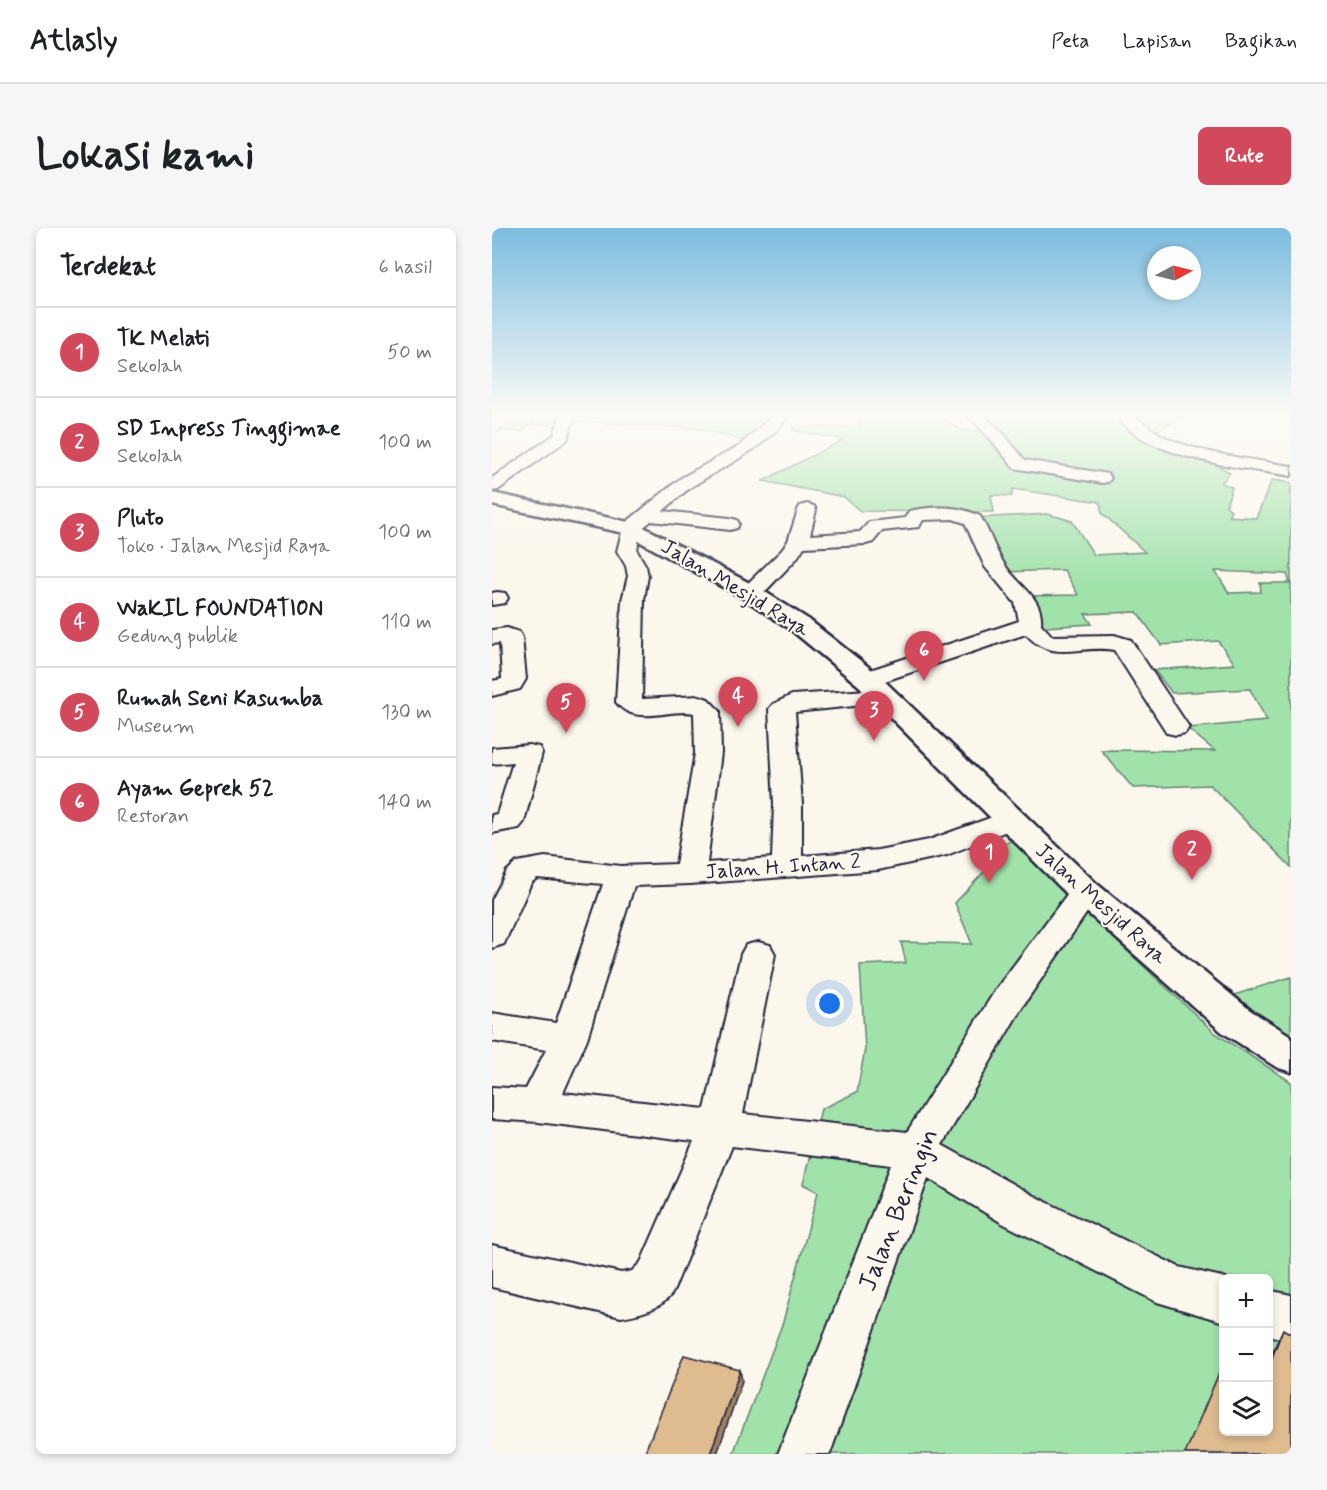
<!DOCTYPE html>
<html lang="id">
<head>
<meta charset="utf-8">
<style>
  body { margin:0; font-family:Mynerve,sans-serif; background:#f6f6f6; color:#202124 }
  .controls { position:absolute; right:18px; bottom:18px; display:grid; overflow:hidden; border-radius:9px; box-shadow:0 3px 9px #0003 }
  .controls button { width:54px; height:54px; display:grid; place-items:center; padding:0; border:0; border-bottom:2px solid #e0e0e0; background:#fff; color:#202124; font:30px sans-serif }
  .compass { position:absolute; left:655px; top:18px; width:54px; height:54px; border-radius:50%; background:#fff; box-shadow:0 3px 9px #0003; rotate:83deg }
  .you { position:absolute; left:338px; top:776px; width:21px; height:21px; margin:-15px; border:4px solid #fff; border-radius:50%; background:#1a73e8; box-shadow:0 0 0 9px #1a73e833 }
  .badge { display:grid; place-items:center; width:39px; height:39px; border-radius:50%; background:#d1495b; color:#fff; font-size:20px; font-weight:700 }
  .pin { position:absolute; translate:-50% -50px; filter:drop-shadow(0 2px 3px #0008) }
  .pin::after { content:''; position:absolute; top:32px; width:21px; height:18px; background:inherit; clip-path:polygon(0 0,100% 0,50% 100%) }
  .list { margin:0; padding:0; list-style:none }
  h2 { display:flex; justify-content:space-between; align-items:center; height:78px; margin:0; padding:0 24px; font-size:26px }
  h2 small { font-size:20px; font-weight:400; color:#757577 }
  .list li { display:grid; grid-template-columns:39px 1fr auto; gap:18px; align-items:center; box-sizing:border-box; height:90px; padding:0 24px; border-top:2px solid #e0e0e0 }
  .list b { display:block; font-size:22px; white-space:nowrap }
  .list p { margin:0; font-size:20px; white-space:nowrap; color:#757577 }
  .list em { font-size:20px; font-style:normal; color:#757577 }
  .icon { flex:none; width:33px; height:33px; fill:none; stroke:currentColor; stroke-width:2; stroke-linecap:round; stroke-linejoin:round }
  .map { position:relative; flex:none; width:799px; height:1226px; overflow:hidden; border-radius:9px }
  header { display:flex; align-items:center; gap:36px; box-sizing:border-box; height:84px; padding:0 30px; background:#fff; border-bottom:2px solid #e0e0e0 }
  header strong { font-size:28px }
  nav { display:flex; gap:33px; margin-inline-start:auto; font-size:21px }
  .intro { display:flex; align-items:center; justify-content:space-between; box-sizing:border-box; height:144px; padding:0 36px }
  h1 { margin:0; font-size:42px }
  .button { padding:15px 27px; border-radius:9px; background:#d1495b; color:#fff; font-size:21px; font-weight:700 }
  main { display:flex; gap:36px; padding:0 36px }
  aside { flex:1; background:#fff; border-radius:9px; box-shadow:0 3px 9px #0003 }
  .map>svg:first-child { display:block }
  .green { fill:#a1e2ab; stroke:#628273; stroke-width:1.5; fill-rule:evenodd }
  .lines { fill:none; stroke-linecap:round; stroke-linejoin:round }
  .street-casing { stroke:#22223b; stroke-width:4 }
  .secondary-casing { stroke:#22223b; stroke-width:5 }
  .street { fill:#fbf7ec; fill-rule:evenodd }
  .secondary { fill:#fbf7ec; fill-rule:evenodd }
  .wall { fill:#c0a17c; stroke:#22223b; stroke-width:1.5 }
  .shaded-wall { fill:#9c8365; stroke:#22223b; stroke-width:1.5 }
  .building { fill:#dfbb90; stroke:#22223b; stroke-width:1.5 }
  .labels { text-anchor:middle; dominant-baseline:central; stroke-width:4.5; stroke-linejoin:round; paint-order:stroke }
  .street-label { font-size:21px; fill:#22223b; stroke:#fbf7ec }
  .near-street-label { font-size:26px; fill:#22223b; stroke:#fbf7ec }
</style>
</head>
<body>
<header>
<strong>Atlasly</strong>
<nav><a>Peta</a><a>Lapisan</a><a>Bagikan</a></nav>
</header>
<div class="intro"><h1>Lokasi kami</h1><a class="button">Rute</a></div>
<main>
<aside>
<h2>Terdekat<small>6 hasil</small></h2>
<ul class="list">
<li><span class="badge">1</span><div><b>TK Melati</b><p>Sekolah</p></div><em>50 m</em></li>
<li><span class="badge">2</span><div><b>SD Inpress Tinggimae</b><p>Sekolah</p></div><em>100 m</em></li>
<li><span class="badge">3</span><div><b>Pluto</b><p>Toko · Jalan Mesjid Raya</p></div><em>100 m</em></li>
<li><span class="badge">4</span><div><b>WaKIL FOUNDATI0N</b><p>Gedung publik</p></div><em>110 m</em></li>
<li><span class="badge">5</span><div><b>Rumah Seni Kasumba</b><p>Museum</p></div><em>130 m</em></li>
<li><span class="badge">6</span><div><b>Ayam Geprek 52</b><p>Restoran</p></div><em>140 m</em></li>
</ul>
</aside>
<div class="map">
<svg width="799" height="1226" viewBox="0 0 799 1226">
  <rect width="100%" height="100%" fill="#fbf7ec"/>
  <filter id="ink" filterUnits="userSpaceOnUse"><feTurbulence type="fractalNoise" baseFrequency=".0167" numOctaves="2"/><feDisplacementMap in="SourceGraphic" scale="12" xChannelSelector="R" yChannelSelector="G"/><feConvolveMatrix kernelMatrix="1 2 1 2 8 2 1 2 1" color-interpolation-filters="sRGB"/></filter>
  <g filter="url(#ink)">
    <!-- green -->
    <path class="green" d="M 28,186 L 72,186 L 67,198 L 39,196 L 32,203 L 6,203 Z
      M 87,186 L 285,186 L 254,214 L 212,201 L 84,193 Z
      M 390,186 L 443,186 L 467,201 L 499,205 L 487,186 L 698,186 L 649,210 L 714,230 L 738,245 L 729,255 L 740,259 L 734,278 L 739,282 L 736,288 L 764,290 L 780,252 L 799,255 L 799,639 L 718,557 L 641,560 L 609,522 L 723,523 L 695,500 L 775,493 L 758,461 L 680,465 L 662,442 L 743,436 L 726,413 L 669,417 L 645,384 L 593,386 L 600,396 L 552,399 L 536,368 L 586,367 L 572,342 L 513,344 L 484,290 L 556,286 L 580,293 L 602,327 L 653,324 L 610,285 L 608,274 L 521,261 L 520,268 L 499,267 L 502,284 L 368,283 L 352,269 L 271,253 L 351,212 L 300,202 L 303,199 L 368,199 L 368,188 ZM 723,343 L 795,346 L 798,355 L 768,355 L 769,364 L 737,365 Z
      M 524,611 L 599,689 L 723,805 L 799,854 L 799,1226 L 241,1226 L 291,1094 L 326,964 L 311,956 L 329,881 L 365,864 L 373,821 L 368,737 L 414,735 L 409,714 L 480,716 L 463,675 L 506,629 L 505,618 ZM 732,1050 L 776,1050 L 776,1204 L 732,1204 Z
      M 799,749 L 799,811 L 742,767 Z"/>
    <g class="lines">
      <defs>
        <path id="street" d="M 69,186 L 84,186 L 75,212 L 6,262 L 0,263 L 0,250 L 62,207 Z
          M 283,186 L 298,186 C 275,219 238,235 204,256 C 192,263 182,274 171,283 L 238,290 L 245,292 L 247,296 L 245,300 L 238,302 L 159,293 L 148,302 L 145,323 L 154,338 L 156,348 L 152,372 L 150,471 L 207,468 L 216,471 L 228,483 L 229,525 L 215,635 L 280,630 L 282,576 L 277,481 L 281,476 L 300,467 L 392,461 L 401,463 L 404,468 L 401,473 L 392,475 L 303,484 L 310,576 L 310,628 L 386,622 L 437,612 L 517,583 L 527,586 L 532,592 L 527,598 L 455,627 L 386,642 L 198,656 L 142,658 L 95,811 L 71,865 L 213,881 L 249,726 L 254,717 L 266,714 L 278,717 L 283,726 L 251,886 L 415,904 L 504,761 L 582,657 L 593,653 L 604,657 L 609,664 L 530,779 L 450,917 L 540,967 L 687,1039 L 734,1050 L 732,1050 L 732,1094 L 665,1074 L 510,995 L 436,950 L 338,1226 L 286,1226 L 399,937 L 240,918 L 181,1064 C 170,1081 148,1086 129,1089 L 0,1059 L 0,1017 L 129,1045 L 140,1043 L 149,1034 L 202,913 L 46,894 L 0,891 L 0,859 L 34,861 L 54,822 L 0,813 L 0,785 L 64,795 L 111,656 L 45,650 L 39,655 L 12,716 L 0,720 L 0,672 L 15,643 L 25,634 L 53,629 L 129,638 L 184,636 L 203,525 L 202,485 C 178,480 142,499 124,474 L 130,372 L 136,348 L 134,338 L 125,323 L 132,296 L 189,250 L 247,218 Z
          M 474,186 L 490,186 L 508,202 L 533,232 L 610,245 L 616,246 L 619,250 L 616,254 L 610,255 L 522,240 L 496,208 Z
          M 635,186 C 649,190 661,204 675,210 C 714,227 758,231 799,238 L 799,248 C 752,240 658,231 627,191 Z
          M 315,276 L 322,278 L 324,282 L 318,307 L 368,304 L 377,294 L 413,290 L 417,283 C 440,278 467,277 488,288 C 497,302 502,320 511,334 C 523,356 552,368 549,396 L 560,408 L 622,407 L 639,412 L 697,499 L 693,505 L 684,507 L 675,505 L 622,422 C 588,416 560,436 534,406 L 384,456 L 375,458 L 366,456 L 363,451 L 366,446 L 527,393 L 523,375 L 493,339 L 473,295 L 461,291 L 431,292 L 427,299 L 390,303 L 381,314 L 374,316 L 312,319 L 305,330 L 267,370 L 259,371 L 251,370 L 248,365 L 251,360 L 290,322 L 296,313 L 306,282 L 308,278 Z
          M 5,364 L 13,365 L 16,370 L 13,375 L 0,377 L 0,365 Z
          M 15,400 L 27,404 L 30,409 L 34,451 L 28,461 L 0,468 L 0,453 L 10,451 L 8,415 L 0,416 L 0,402 Z
          M 37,517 L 47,519 L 50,525 L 32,594 L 27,600 L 0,605 L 0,587 L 5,586 L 21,534 L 0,536 L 0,520 Z
          M 776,1062 L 799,1067 L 799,1113 L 776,1107 Z"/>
        <path id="secondary" d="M 0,265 L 146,296 L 267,360 L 316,391 L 384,445 L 605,656 L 758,782 L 799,808 L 799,844 L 784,839 L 730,804 L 581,672 L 366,457 L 298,401 L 251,370 L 132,305 L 0,277 Z"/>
      </defs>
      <!-- street casing -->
      <use href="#street" class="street-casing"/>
      <!-- secondary casing -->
      <use href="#secondary" class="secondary-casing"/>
      <!-- street -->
      <use href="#street" class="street"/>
      <!-- secondary -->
      <use href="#secondary" class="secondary"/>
    </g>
    <!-- wall -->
    <path class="wall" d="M 791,1101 L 799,1226 L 777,1203 L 777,1132 Z"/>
    <!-- shaded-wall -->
    <path class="shaded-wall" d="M 248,1142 L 250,1153 L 225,1226 L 218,1226 Z"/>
    <!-- building -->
    <path class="building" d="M 791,1101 L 799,1106 L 799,1226 L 693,1226 L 732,1133 L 732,1203 L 777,1203 L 777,1134 L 778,1135 Z
      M 192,1127 L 248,1142 L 218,1226 L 152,1226 Z"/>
  </g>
  <!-- sky -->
  <linearGradient id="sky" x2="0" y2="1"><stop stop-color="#7cbde0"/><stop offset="0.52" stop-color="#fdfbf6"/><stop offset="1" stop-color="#fdfbf6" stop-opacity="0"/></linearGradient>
  <rect width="799" height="358" fill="url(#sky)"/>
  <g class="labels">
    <!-- street labels -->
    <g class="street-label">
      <text transform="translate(243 360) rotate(31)">Jalan Mesjid Raya</text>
      <text transform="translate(291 639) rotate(-4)">Jalan H. Intan 2</text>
      <text transform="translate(609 676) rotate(42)">Jalan Mesjid Raya</text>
    </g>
    <!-- near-street labels -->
    <g class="near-street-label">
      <text transform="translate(407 982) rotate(-68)">Jalan Beringin</text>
    </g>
  </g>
</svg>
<div class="controls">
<button>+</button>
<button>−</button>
<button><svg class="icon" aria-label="layers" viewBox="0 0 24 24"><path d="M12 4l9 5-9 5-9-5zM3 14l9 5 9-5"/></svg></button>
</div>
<svg class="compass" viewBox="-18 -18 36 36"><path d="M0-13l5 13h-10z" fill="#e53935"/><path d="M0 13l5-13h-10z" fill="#757577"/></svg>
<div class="you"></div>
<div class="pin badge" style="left:497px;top:655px">1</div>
<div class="pin badge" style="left:700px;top:652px">2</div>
<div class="pin badge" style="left:382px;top:513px">3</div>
<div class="pin badge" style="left:246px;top:499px">4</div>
<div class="pin badge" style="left:74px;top:505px">5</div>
<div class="pin badge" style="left:432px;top:453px">6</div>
</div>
</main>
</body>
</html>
